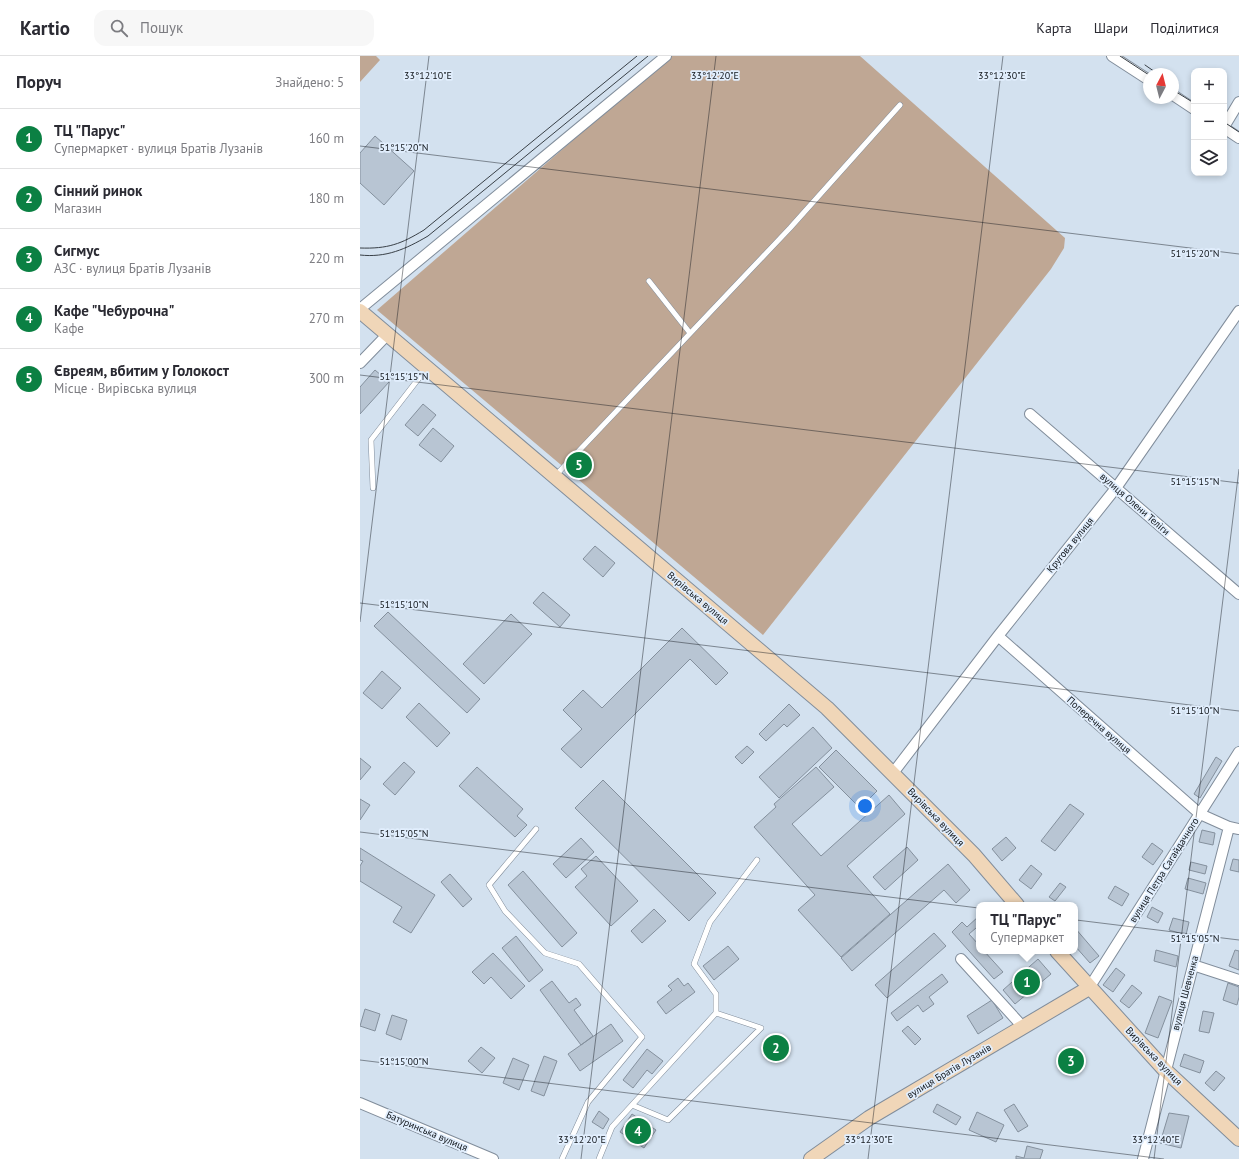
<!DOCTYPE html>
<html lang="uk">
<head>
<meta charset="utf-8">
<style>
  body { margin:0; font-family:"PT Sans",sans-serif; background:#f7f7f7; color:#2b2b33 }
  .controls { position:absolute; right:12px; top:12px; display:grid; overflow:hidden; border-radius:8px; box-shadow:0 2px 6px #0003 }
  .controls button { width:36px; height:36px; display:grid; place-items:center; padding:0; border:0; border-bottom:1px solid #e1e1e2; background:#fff; color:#2b2b33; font:20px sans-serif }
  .compass { position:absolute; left:783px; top:12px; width:36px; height:36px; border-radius:50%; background:#fff; box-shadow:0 2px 6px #0003; rotate:7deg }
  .you { position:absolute; left:505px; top:750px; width:14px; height:14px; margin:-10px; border:3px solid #fff; border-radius:50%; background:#1a73e8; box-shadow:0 0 0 6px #1a73e833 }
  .badge { display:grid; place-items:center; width:26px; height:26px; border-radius:50%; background:#0b8043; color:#fff; font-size:13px; font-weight:700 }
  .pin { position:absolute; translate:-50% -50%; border:2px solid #fff; box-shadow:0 1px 4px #0006 }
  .popup { position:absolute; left:616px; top:846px; width:102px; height:52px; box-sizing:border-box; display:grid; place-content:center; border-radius:8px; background:#fff; filter:drop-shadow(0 1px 3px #0005); font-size:13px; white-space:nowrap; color:#7c7c81 }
  .popup b { font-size:15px; color:#2b2b33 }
  .popup::after { content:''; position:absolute; left:50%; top:100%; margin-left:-8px; border:8px solid transparent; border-top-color:#fff }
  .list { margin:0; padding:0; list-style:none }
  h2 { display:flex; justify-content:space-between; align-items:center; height:52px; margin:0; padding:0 16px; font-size:17px }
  h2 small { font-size:13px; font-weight:400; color:#7c7c81 }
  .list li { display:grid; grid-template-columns:26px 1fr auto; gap:12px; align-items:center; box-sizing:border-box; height:60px; padding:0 16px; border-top:1px solid #e1e1e2 }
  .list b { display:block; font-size:15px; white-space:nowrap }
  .list p { margin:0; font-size:13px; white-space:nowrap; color:#7c7c81 }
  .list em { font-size:13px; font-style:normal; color:#7c7c81 }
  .icon { flex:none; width:22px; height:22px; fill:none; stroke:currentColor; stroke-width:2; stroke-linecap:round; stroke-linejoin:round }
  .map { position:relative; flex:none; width:879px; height:1103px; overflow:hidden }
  header { display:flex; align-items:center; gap:24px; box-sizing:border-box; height:56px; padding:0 20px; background:#fff; border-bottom:1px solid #e1e1e2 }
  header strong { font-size:19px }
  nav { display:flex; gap:22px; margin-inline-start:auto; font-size:14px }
  .search { width:280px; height:36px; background:#f7f7f7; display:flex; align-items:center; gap:10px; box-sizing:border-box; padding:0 14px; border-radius:12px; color:#7c7c81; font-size:15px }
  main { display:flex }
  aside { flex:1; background:#fff }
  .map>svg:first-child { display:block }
  .green { fill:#bfa794 }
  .building { fill:#b8c5d3; stroke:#84909d }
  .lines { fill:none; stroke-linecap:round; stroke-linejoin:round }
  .service-casing { stroke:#818d9b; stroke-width:6 }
  .minor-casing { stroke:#818d9b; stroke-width:12 }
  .secondary-casing { stroke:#818d9b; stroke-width:16 }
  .service { stroke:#fff; stroke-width:5 }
  .minor { stroke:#fff; stroke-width:10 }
  .secondary { stroke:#f0d6b8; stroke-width:14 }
  .tram { stroke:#394047; stroke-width:1 }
  .ticks { fill:none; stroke:#12171c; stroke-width:1; stroke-opacity:0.45 }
  .labels { text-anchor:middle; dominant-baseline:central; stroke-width:3.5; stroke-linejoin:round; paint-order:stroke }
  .street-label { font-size:10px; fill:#12171c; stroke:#e1eefd }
  .ticks-label { font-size:10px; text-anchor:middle; fill:#12171c; stroke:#e1eefd; stroke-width:3.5; stroke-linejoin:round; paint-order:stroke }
</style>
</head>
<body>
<header>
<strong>Kartio</strong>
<div class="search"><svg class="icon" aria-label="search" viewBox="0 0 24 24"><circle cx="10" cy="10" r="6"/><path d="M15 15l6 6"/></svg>Пошук</div>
<nav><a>Карта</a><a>Шари</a><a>Поділитися</a></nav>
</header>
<main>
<aside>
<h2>Поруч<small>Знайдено: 5</small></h2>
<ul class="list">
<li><span class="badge">1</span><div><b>ТЦ &quot;Парус&quot;</b><p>Супермаркет · вулиця Братів Лузанів</p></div><em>160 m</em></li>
<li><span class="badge">2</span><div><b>Сінний ринок</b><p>Магазин</p></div><em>180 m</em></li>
<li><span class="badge">3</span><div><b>Сигмус</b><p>АЗС · вулиця Братів Лузанів</p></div><em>220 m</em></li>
<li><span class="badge">4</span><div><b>Кафе &quot;Чебурочна&quot;</b><p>Кафе</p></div><em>270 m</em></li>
<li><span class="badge">5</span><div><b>Євреям, вбитим у Голокост</b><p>Місце · Вирівська вулиця</p></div><em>300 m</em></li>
</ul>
</aside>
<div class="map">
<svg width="879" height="1103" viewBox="0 0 879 1103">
  <rect width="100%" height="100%" fill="#d3e1ef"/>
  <!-- green -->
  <path class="green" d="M 0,0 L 16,0 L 20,4 L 0,26 Z
    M 310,0 L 500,0 L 705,182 L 704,192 L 691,213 L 403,579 L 17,254 Z"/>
  <!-- building -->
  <path class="building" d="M 15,80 L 54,115 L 24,149 L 0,127 L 0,97 Z
    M 15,314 L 29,326 L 0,358 L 0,331 Z
    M 63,348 L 76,359 L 58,380 L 45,369 Z
    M 73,372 L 94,390 L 81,406 L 59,389 Z
    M 235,490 L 255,507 L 243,521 L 223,503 Z
    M 183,536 L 210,559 L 200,571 L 173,547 Z
    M 28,556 L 120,643 L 107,657 L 14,570 Z
    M 151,558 L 172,578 L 124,628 L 103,608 Z
    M 322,572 L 368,617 L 356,629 L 330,603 L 221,712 L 201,693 L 222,673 L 203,654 L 223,634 L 242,652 Z
    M 22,615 L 41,632 L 22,653 L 3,637 Z
    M 59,647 L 90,677 L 77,691 L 46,661 Z
    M 429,648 L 440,659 L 427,671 L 424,668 L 406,685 L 399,678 Z
    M 453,671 L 472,692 L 419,742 L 399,721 Z
    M 387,690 L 394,696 L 382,708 L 375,701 Z
    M 476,694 L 517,735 L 500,752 L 459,711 Z
    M 856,701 L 862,705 L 840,742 L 834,738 Z
    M 0,702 L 11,711 L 0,724 Z
    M 44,706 L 55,716 L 35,739 L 23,728 Z
    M 117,711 L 163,753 L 157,760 L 167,769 L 155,781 L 99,730 Z
    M 456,711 L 474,731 L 432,768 L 461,800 L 529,739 L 545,758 L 487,810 L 530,858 L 481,901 L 438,854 L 455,839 L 394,771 L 416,751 L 414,748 Z
    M 243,724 L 356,837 L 329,865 L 215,752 Z
    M 0,743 L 10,749 L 0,764 Z
    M 710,748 L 724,758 L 695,795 L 681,785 Z
    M 842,774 L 855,777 L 853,789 L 839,786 Z
    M 646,781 L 656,792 L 642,805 L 632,793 Z
    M 221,782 L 234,796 L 206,822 L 193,808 Z
    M 792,787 L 803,795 L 793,809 L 782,801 Z
    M 547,791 L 558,804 L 525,834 L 513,821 Z
    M 0,792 L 75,839 L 51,877 L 33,866 L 42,851 L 0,825 L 0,810 L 3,805 L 0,804 Z
    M 236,800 L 278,845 L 251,870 L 215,831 L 227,820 L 221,813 Z
    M 873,803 L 879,804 L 879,816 L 870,814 Z
    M 831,806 L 847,810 L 845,818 L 829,814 Z
    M 588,808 L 610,834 L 596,847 L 584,834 L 492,915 L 481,902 Z
    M 671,809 L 682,818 L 671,833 L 659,824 Z
    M 163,815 L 217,877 L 202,891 L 148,829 Z
    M 90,818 L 112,843 L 103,851 L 81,826 Z
    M 828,822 L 846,827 L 843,838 L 825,833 Z
    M 700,827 L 706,831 L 695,845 L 689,841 Z
    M 755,830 L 769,838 L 762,850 L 748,842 Z
    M 792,851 L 803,857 L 798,867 L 787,861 Z
    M 294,853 L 306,865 L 282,887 L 271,875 Z
    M 619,860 L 619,876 L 616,872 L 609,878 L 619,889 L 619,895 L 624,895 L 643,916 L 634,923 L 592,876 L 602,866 L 607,871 Z
    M 813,862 L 829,866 L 826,879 L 809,874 Z
    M 715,872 L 739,900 L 730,907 L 715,890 Z
    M 574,877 L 586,890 L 527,942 L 515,929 Z
    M 156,880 L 183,914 L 169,926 L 142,892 Z
    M 368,890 L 379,903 L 354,924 L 343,910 Z
    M 796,894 L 818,900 L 816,911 L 794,905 Z
    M 875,894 L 879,895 L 879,914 L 869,910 Z
    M 133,897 L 165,930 L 151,943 L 131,921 L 124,928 L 112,916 Z
    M 678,903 L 691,918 L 655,948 L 643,934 Z
    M 756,912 L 765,919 L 753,936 L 743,929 Z
    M 582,918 L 588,926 L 569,941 L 574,948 L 563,956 L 558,949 L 537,965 L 531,957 Z
    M 318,922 L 324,930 L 328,927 L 335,936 L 306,958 L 297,946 L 312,934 L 308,930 Z
    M 192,925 L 209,947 L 216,942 L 221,949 L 214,954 L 233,980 L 221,989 L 180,934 Z
    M 868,927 L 879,931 L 879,941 L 877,949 L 863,944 Z
    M 772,929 L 782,937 L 769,952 L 760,945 Z
    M 799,940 L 812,945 L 798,982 L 785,977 Z
    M 632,944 L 643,962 L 618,978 L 607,960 Z
    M 5,953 L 20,958 L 15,975 L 0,970 Z
    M 843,955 L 854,957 L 849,977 L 839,975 Z
    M 32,959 L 47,964 L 41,984 L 26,978 Z
    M 251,968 L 263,985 L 220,1015 L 208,998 Z
    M 548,970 L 561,983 L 555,989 L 542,975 Z
    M 121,991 L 135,1002 L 122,1017 L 108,1005 Z
    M 287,993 L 303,1005 L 292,1018 L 287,1014 L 273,1032 L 263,1024 Z
    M 824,998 L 844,1005 L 840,1017 L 820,1010 Z
    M 184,1000 L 197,1005 L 184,1040 L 171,1035 Z
    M 153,1002 L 169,1009 L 159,1034 L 143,1027 Z
    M 856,1015 L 865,1022 L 854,1035 L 845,1027 Z
    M 577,1048 L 601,1061 L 596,1069 L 573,1056 Z
    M 654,1048 L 668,1070 L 658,1076 L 644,1054 Z
    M 239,1055 L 249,1063 L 243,1073 L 232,1066 Z
    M 617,1056 L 644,1069 L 636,1086 L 609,1074 Z
    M 809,1057 L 829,1060 L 821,1092 L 800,1087 Z
    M 272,1058 L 296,1074 L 284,1092 L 260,1076 Z
    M 667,1090 L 683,1094 L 680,1103 L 656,1103 L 656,1100 L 664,1102 Z"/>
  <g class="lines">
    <defs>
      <path id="service" d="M 289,225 L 330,277
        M 195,420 L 430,172 L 540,49
        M 13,432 L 11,384 L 66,313
        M 176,773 L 129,829 L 145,855 L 185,897 L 219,908 L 282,981 L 228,1046 L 202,1103
        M 356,957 L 356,938 L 334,908 L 350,866 L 397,804
        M 239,1103 L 252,1071 L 356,957 L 401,972 L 308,1064 L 272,1049"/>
      <path id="minor" d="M 752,0 L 789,24
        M 813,39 L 834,53
        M 864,71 L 879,46
        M 864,72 L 879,82
        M 0,253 L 306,0
        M 0,307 L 27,279
        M 670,358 L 879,538
        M 638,580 L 840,758 L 869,771 L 879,773
        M 533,717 L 638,580 L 756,432 L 879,255
        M 601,903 L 663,971
        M 833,909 L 879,924
        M 729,932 L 879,696
        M 0,1047 L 133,1103
        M 783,1103 L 869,771"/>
      <path id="secondary" d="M 0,255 L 467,652 L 614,799 L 657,849
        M 697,895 L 805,1014 L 879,1083
        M 451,1103 L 509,1062 L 729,932"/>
    </defs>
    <!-- service casing -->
    <use href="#service" class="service-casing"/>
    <!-- minor casing -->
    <use href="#minor" class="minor-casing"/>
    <!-- secondary casing -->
    <use href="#secondary" class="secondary-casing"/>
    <!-- service -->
    <use href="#service" class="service"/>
    <!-- minor -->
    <use href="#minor" class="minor"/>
    <!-- secondary -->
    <use href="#secondary" class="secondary"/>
    <!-- tram -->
    <path class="tram" d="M 760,0 L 789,19
      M 785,9 L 798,18
      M 813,34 L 834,47
      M 864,66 L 879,76
      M 0,192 C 28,193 41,188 64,174 L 277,0
      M 0,199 C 26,202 46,193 68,180 L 288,0"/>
  </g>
  <!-- ticks -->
  <path class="ticks" d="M 0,90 L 879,198M 0,319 L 879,427M 0,547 L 879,655M 0,566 L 69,0M 0,776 L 879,884M 0,1004 L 804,1103M 221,1103 L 356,0M 508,1103 L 643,0M 794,1103 L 879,413"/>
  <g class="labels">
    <!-- street labels -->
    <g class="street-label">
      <text transform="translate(775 448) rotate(41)">вулиця Олени Теліги</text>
      <text transform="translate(710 489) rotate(-51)">Кругова вулиця</text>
      <text transform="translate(338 542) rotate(40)">Вирівська вулиця</text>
      <text transform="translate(739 669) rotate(41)">Поперечна вулиця</text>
      <text transform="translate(576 761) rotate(46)">Вирівська вулиця</text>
      <text transform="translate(804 814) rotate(-58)">вулиця Петра Сагайдачного</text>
      <text transform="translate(825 937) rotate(-75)">вулиця Шевченка</text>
      <text transform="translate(794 1000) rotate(46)">Вирівська вулиця</text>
      <text transform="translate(589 1015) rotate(-31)">вулиця Братів Лузанів</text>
      <text transform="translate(67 1075) rotate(23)">Батуринська вулиця</text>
    </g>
  </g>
  <g class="ticks-label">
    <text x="68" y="23">33°12'10"E</text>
    <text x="355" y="23">33°12'20"E</text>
    <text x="642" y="23">33°12'30"E</text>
    <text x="44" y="95">51°15'20"N</text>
    <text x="835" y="201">51°15'20"N</text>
    <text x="44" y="324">51°15'15"N</text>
    <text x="835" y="429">51°15'15"N</text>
    <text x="44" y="552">51°15'10"N</text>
    <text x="835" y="658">51°15'10"N</text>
    <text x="44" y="781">51°15'05"N</text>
    <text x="835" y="886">51°15'05"N</text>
    <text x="44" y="1009">51°15'00"N</text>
    <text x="222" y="1087">33°12'20"E</text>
    <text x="509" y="1087">33°12'30"E</text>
    <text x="796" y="1087">33°12'40"E</text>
  </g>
</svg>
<div class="controls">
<button>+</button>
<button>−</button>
<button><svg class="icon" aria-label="layers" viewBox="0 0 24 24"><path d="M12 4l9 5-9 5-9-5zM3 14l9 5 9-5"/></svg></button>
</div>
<svg class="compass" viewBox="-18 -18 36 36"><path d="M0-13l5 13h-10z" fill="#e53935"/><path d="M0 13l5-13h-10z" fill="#7c7c81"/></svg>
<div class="you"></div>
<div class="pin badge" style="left:667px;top:926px">1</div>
<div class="popup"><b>ТЦ &quot;Парус&quot;</b>Супермаркет</div>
<div class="pin badge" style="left:416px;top:992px">2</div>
<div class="pin badge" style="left:711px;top:1005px">3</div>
<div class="pin badge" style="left:278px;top:1075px">4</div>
<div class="pin badge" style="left:219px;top:409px">5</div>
</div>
</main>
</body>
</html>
